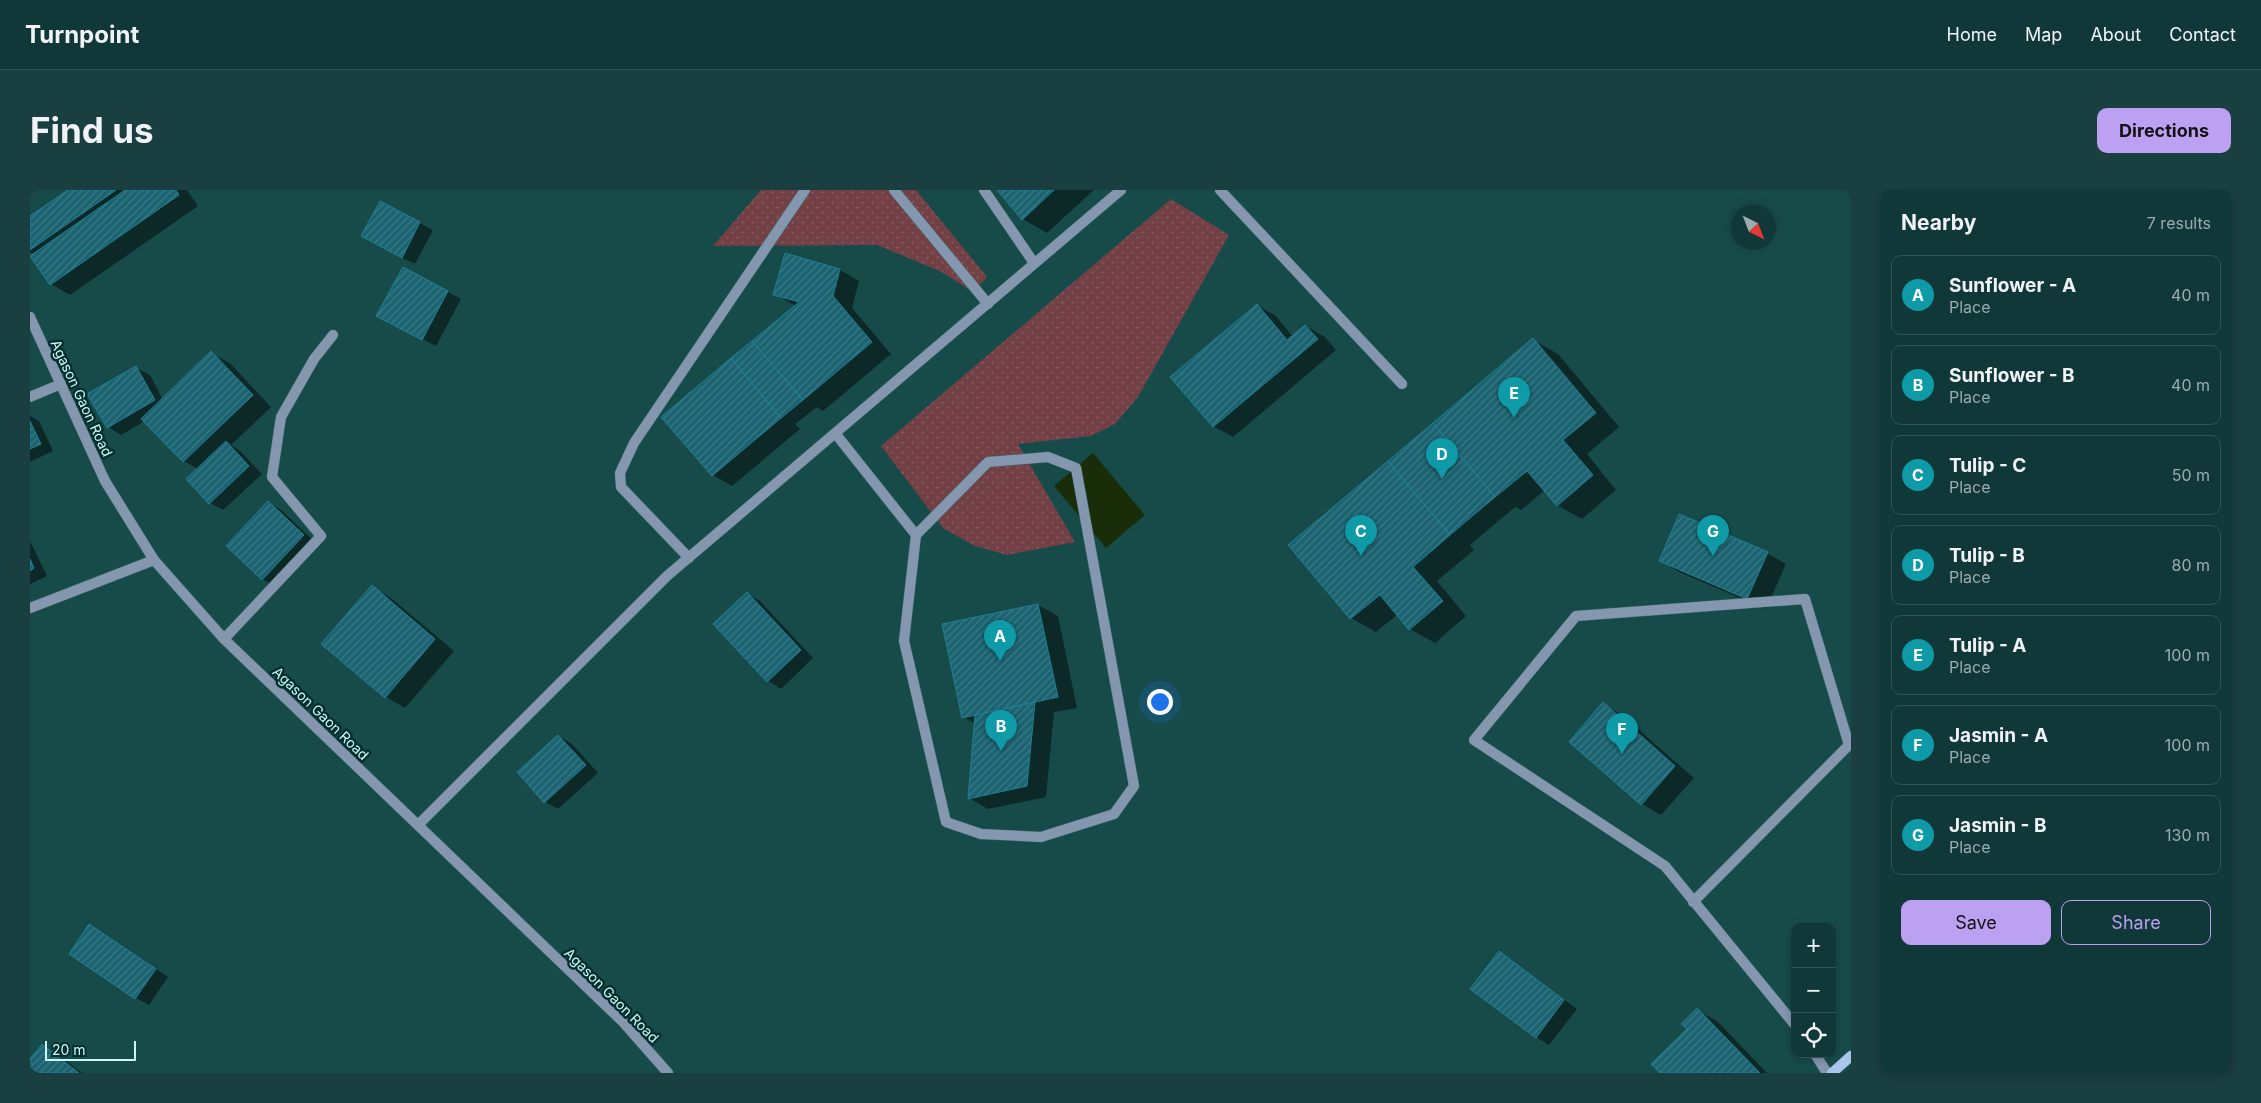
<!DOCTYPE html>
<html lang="en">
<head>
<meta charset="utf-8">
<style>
  body { margin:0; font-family:Inter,sans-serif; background:#1a3f40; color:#f1f3f6 }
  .controls { position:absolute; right:15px; bottom:15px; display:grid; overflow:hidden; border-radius:10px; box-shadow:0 2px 8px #0003 }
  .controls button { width:45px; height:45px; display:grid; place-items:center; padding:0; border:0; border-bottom:1px solid #305253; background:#113838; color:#f1f3f6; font:25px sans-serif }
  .compass { position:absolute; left:1701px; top:15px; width:45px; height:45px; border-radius:50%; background:#113838; box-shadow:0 2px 8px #0003; rotate:138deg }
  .scale { position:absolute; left:15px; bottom:12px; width:91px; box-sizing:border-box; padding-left:5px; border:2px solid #ccf8f6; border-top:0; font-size:14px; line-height:18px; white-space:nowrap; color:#ccf8f6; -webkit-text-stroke:4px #042f2f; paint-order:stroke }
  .you { position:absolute; left:1129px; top:511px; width:18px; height:18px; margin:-12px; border:4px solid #fff; border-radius:50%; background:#1a73e8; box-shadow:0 0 0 8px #1a73e833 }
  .badge { display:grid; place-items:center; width:32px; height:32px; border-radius:50%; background:#bca0f2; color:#fff; font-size:16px; font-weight:700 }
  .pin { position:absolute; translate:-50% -41px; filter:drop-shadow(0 1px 2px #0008) }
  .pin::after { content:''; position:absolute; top:26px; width:18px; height:15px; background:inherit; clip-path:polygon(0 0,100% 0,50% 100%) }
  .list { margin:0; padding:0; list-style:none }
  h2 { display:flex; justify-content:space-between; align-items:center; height:65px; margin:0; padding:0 20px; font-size:21px }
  h2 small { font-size:16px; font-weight:400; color:#9cacae }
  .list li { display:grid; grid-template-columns:32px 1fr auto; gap:15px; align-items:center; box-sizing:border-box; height:80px; margin:0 10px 10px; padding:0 10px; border:1px solid #305253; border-radius:10px }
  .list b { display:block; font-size:19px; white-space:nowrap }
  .list p { margin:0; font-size:16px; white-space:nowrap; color:#9cacae }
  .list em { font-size:16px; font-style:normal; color:#9cacae }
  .actions { display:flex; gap:10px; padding:15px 20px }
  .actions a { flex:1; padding:11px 0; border:1px solid #bca0f2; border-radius:10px; text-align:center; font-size:18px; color:#bca0f2 }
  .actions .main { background:#bca0f2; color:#111 }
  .icon { flex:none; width:28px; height:28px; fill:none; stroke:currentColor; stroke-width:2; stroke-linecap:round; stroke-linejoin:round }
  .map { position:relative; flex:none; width:1821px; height:883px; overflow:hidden; border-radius:10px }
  header { display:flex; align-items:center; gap:30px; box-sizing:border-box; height:70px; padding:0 25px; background:#113838; border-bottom:1px solid #305253 }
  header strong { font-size:24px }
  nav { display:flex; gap:28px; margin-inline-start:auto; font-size:18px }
  .intro { display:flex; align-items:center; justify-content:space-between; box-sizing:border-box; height:120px; padding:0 30px }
  h1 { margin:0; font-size:35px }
  .button { padding:12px 22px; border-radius:10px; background:#bca0f2; color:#111; font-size:18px; font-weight:700 }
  main { display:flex; gap:30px; padding:0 30px }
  aside { flex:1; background:#113838; border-radius:10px; box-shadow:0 2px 8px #0003 }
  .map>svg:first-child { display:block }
  .grass { fill:url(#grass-dots) }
  .water { fill:#192d09 }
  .shadow { fill:#0007 }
  .building { fill:url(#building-hatch); stroke:#1d8093 }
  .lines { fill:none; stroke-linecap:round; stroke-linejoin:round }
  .lane-casing { stroke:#386a69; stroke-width:11 }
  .street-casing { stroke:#386a69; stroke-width:11 }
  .secondary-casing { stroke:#386a69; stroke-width:11 }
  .lane { stroke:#8597ae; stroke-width:10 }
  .street { stroke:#8597ae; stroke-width:10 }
  .secondary { stroke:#a9c7eb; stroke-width:10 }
  .labels { text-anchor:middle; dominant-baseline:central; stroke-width:5; stroke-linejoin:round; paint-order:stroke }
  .street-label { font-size:14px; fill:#ccf8f6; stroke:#042f2f }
</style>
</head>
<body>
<header>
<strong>Turnpoint</strong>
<nav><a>Home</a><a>Map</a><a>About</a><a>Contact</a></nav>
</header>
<div class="intro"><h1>Find us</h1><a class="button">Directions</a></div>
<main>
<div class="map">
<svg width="1821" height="883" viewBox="0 0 1821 883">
  <defs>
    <pattern id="grass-dots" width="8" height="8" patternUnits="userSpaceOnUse" patternTransform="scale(1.25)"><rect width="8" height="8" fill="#724045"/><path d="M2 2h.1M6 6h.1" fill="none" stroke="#855c60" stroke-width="1.8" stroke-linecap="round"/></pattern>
    <pattern id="building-hatch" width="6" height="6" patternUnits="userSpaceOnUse" patternTransform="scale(1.25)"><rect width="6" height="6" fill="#1b6371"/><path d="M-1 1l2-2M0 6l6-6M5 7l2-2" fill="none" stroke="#3b7a86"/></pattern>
  </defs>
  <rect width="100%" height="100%" fill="#174b4a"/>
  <!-- grass -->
  <path class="grass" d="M 731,0 L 886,0 L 957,87 L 943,102 L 912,82 L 847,55 L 683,56 Z
    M 1141,9 L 1199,45 L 1108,207 L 1085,234 L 1061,246 L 988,254 L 1045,352 L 977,365 L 945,356 L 913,338 L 851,256 Z"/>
  <!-- water -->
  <path class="water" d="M 1063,263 L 1115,325 L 1076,358 L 1024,296 Z"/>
  <!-- shadow -->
  <path class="shadow" d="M 40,0 L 157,0 L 168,16 L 40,105 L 21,94 L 5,65 L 0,62 L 0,27 Z
    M 969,0 L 1064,0 L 1017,43 L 993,29 Z
    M 350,12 L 403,40 L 385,74 L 345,54 Z
    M 810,80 L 829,91 L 822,118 L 861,164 L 793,221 L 787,217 L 765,234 L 770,239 L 702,296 L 683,285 L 766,116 L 744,104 Z
    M 418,102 L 431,109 L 406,156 L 361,133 Z
    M 1227,115 L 1246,126 L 1263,147 L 1276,136 L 1295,147 L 1306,160 L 1203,247 L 1183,236 Z
    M 1503,150 L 1528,164 L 1589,237 L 1557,264 L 1586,300 L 1552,329 L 1527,315 L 1515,300 L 1491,320 L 1485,317 L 1440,355 L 1444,360 L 1407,391 L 1436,426 L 1405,453 L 1380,439 L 1368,424 L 1346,442 L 1321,428 L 1259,355 Z
    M 181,163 L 201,174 L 241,217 L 201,255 L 209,260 L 232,284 L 193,320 L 180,313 L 168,279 L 154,271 L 115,231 L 91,245 L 78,237 L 106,178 L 120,185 L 133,210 Z
    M 0,226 L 9,231 L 23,261 L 0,272 Z
    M 238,312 L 251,320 L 286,353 L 245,396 L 232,389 Z
    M 0,351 L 17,386 L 0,394 Z
    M 1737,363 L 1756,374 L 1736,419 L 1649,382 L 1630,370 Z
    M 342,397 L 361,408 L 424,461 L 375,518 L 356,507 L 293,454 Z
    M 717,403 L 730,411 L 783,468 L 751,499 L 738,491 Z
    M 1008,415 L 1028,426 L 1047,518 L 1024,522 L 1016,607 L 958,619 L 939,608 L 946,534 L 933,527 Z
    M 1573,514 L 1592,525 L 1664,588 L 1631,625 L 1612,614 Z
    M 529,546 L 542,554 L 568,583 L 528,619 L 515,612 Z
    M 73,743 L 138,787 L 119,815 L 106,808 Z
    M 1469,763 L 1547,819 L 1519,855 L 1506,847 Z
    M 1667,820 L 1687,831 L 1737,883 L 1632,883 L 1659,839 Z
    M 12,856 L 31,867 L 52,883 L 0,883 L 0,871 Z"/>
  <!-- building -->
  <path class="building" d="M 38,0 L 86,0 L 0,60 L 0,26 Z
    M 95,0 L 146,0 L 149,5 L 20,95 L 0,66 Z
    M 967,0 L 1024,0 L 992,30 Z
    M 350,11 L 390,32 L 372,68 L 331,46 Z
    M 755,63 L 810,79 L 803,106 L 842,152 L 773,210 L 722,151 L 769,112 L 743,105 Z
    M 373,77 L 418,101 L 392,150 L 346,126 Z
    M 1227,114 L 1257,150 L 1275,135 L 1288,149 L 1183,237 L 1140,187 Z
    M 1503,148 L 1566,223 L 1533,250 L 1563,285 L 1527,316 L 1497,281 L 1465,307 L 1403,233 Z
    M 722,151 L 773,210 L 751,228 L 701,168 Z
    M 181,161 L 223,205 L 153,272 L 111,229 Z
    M 701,168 L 751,228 L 682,286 L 631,227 Z
    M 106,176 L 125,210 L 77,238 L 57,204 Z
    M 0,231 L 11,254 L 0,259 Z
    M 1403,233 L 1465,307 L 1420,345 L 1358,271 Z
    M 196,251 L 219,276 L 179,314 L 156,289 Z
    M 1358,271 L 1420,345 L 1383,377 L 1413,411 L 1379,440 L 1350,405 L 1320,429 L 1258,355 Z
    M 238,311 L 274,345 L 232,390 L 196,356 Z
    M 1649,324 L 1738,362 L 1717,409 L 1629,371 Z
    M 0,369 L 4,378 L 0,381 Z
    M 342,395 L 405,449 L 355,508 L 291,454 Z
    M 717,402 L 771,460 L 737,492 L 683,434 Z
    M 1008,414 L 1028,507 L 932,528 L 912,434 Z
    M 1005,512 L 997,596 L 938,609 L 945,525 Z
    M 1573,512 L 1645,576 L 1611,615 L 1539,552 Z
    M 528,545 L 556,575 L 514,613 L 487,582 Z
    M 59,734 L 126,779 L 105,809 L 39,764 Z
    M 1469,761 L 1534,810 L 1506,848 L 1440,799 Z
    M 1667,818 L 1730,883 L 1630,883 L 1621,874 L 1657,839 L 1651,834 Z
    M 12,854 L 49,883 L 0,883 L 0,869 Z"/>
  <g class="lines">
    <defs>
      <path id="lane" d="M 864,0 L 958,114
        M 659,368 L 591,297 L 590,283 L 604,253 L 775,0
        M 1663,712 L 1819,555 L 1775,409 L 1546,426 L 1444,550 L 1635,676 L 1765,835
        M 1785,864 L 1797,883"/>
      <path id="street" d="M 954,0 L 1004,73
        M 1190,0 L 1372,194
        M 0,127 L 75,291 L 124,370 L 194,449 L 593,832 L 638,883
        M 0,207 L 31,194
        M 805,243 L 886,345 L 874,451 L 916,632 L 951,644 L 1011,647 L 1084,624 L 1104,596 L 1046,278 L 1018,267 L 958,272 L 886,345
        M 0,418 L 124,370
        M 194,449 L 291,346 L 242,287 L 251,227 L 284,169 L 303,145
        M 388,635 L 637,386 L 1091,0"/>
      <path id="secondary" d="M 1802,883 L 1821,866"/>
    </defs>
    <!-- lane casing -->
    <use href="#lane" class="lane-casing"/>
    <!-- street casing -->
    <use href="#street" class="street-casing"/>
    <!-- secondary casing -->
    <use href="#secondary" class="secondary-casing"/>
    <!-- lane -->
    <use href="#lane" class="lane"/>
    <!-- street -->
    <use href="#street" class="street"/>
    <!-- secondary -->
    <use href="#secondary" class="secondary"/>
  </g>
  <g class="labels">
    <!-- street labels -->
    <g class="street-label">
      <text transform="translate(52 208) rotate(65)">Agason Gaon Road</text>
      <text transform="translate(291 523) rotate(44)">Agason Gaon Road</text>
      <text transform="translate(582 805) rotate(45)">Agason Gaon Road</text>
    </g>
  </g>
</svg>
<div class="controls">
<button>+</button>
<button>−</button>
<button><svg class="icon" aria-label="locate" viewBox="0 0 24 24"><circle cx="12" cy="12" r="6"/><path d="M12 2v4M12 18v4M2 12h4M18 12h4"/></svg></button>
</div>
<svg class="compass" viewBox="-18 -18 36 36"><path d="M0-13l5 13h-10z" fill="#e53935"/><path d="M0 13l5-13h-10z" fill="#9cacae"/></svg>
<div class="scale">20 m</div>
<div class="you"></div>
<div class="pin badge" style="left:970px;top:471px;background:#0f9aa8">A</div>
<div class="pin badge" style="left:971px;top:561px;background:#0f9aa8">B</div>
<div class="pin badge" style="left:1331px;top:366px;background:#0f9aa8">C</div>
<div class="pin badge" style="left:1412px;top:289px;background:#0f9aa8">D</div>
<div class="pin badge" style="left:1484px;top:228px;background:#0f9aa8">E</div>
<div class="pin badge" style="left:1592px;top:564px;background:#0f9aa8">F</div>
<div class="pin badge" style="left:1683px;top:366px;background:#0f9aa8">G</div>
</div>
<aside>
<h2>Nearby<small>7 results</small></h2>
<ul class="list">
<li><span class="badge" style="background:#0f9aa8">A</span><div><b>Sunflower - A</b><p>Place</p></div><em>40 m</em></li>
<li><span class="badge" style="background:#0f9aa8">B</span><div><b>Sunflower - B</b><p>Place</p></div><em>40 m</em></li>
<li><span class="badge" style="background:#0f9aa8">C</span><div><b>Tulip - C</b><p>Place</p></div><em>50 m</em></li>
<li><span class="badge" style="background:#0f9aa8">D</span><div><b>Tulip - B</b><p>Place</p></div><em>80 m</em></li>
<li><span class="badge" style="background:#0f9aa8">E</span><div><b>Tulip - A</b><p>Place</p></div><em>100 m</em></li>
<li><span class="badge" style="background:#0f9aa8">F</span><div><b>Jasmin - A</b><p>Place</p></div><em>100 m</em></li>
<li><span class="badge" style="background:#0f9aa8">G</span><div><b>Jasmin - B</b><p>Place</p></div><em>130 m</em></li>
</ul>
<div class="actions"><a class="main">Save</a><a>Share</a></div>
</aside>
</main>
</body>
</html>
